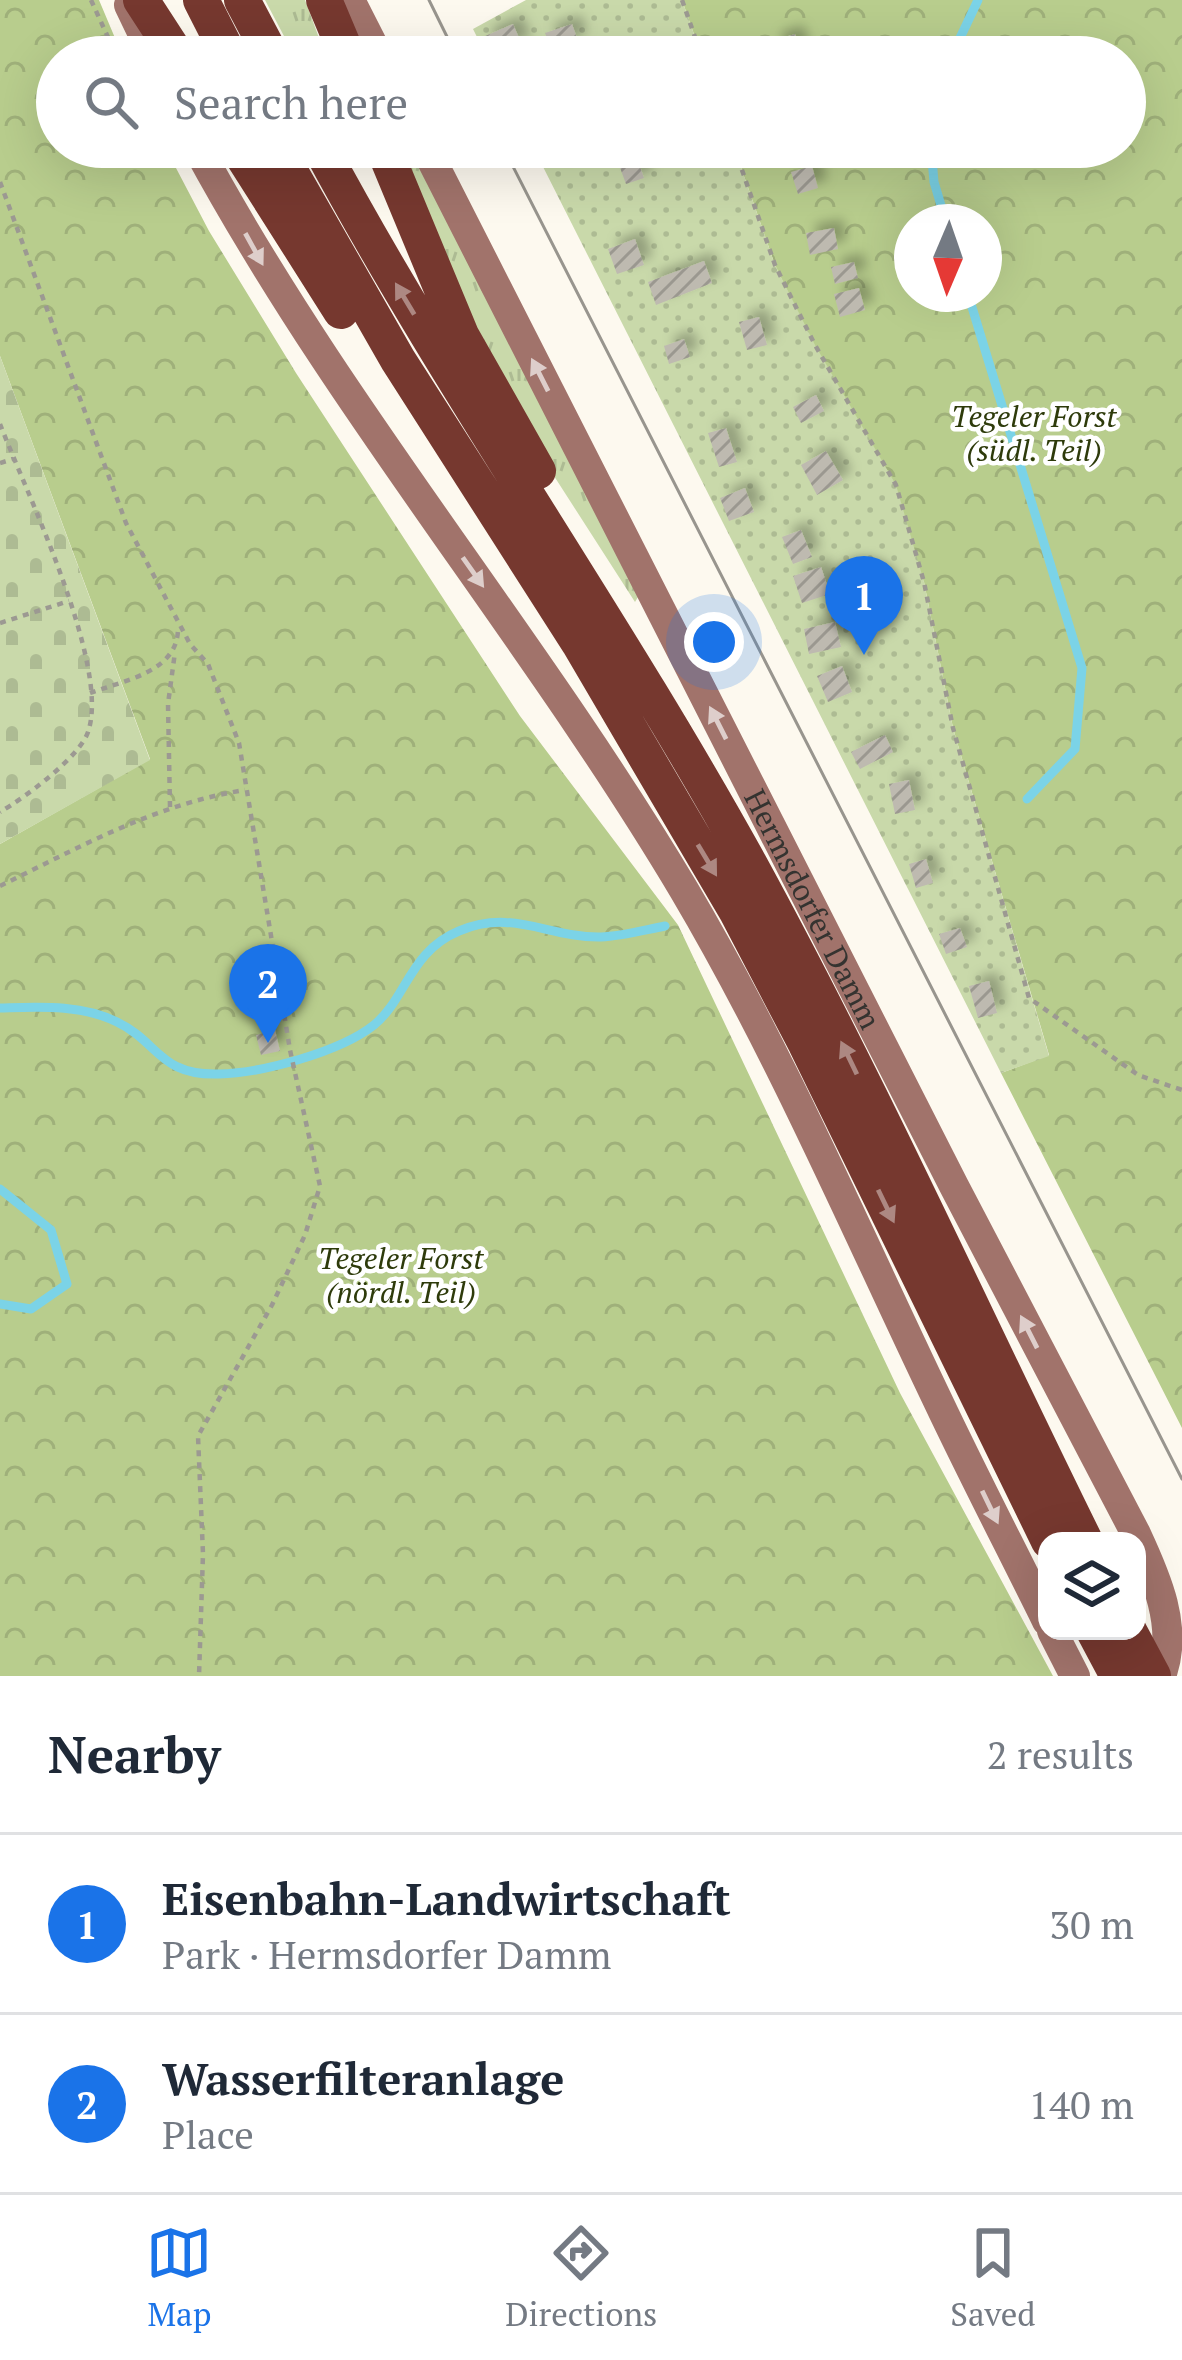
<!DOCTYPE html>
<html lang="en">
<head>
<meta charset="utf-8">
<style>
  body { margin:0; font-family:"PT Serif",serif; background:#f6f6f7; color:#1f2937 }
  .controls { position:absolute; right:36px; bottom:36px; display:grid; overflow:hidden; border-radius:24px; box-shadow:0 12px 48px #0002 }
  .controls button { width:108px; height:108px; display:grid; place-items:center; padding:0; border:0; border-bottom:3px solid #e0e1e3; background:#fff; color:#1f2937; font:60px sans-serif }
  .compass { position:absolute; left:894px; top:204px; width:108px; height:108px; border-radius:50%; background:#fff; box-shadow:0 12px 48px #0002; rotate:182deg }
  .you { position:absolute; left:714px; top:642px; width:42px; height:42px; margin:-30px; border:9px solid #fff; border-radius:50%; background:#1a73e8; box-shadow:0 0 0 18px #1a73e833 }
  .badge { display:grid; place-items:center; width:78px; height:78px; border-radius:50%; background:#1a73e8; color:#fff; font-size:39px; font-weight:700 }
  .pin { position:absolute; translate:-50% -99px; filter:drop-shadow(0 3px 6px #0008) }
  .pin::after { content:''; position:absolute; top:63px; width:42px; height:36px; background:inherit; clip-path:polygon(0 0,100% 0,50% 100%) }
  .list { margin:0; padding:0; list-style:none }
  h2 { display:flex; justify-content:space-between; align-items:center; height:156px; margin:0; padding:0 48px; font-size:51px }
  h2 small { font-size:39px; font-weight:400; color:#747a83 }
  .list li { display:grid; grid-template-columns:78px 1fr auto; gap:36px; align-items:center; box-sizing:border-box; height:180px; padding:0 48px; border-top:3px solid #e0e1e3 }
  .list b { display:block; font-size:45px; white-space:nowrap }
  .list p { margin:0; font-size:39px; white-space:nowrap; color:#747a83 }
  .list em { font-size:39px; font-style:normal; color:#747a83 }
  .icon { flex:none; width:66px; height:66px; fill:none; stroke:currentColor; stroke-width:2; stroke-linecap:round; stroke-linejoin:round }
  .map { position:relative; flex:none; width:1182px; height:1676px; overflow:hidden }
  .search { position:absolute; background:#fff; box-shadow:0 12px 48px #0002; left:36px; right:36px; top:36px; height:132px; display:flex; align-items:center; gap:30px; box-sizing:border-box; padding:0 42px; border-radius:66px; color:#747a83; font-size:45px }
  .sheet { height:516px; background:#fff }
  nav { display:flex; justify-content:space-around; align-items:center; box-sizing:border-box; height:168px; border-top:3px solid #e0e1e3; background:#fff; font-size:33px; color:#747a83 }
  nav a { display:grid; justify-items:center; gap:6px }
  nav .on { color:#1a73e8 }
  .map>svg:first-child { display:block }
  .grass { fill:url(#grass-tufts) }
  .forest { fill:url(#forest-crowns); fill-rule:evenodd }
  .cemetery { fill:url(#cemetery-stones) }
  .park { fill:url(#park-dots) }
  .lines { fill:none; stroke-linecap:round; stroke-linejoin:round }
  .stream { stroke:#7bd3e7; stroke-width:9 }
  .building { fill:url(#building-hatch); filter:url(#shadow) }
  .path { stroke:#9c9992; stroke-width:4.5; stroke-dasharray:6 6; stroke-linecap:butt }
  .secondary { stroke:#a1736b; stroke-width:30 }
  .motorway { stroke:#76382f; stroke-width:36 }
  .tram { stroke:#98958e; stroke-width:3 }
  .oneway { fill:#dececb }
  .oneway2 { fill:#ad8882 }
  .labels { text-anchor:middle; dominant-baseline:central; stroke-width:9; stroke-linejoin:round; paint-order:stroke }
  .park-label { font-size:30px; font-style:italic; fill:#2e3b0b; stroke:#fff }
  .street-label { font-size:30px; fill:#353330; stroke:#fff }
</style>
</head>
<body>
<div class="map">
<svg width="1182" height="1676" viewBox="0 0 1182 1676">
  <defs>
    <pattern id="grass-tufts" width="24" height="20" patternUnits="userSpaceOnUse" patternTransform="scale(3)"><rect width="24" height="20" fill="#c9d9aa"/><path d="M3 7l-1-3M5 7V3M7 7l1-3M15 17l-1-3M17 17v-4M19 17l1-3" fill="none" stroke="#adbb93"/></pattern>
    <pattern id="forest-crowns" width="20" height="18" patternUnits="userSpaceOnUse" patternTransform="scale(3)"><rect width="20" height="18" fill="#b8cd8d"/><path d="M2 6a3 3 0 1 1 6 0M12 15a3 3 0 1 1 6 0" fill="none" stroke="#9fb07a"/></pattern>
    <pattern id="cemetery-stones" width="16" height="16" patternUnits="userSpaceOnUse" patternTransform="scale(3)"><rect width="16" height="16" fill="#c9d9aa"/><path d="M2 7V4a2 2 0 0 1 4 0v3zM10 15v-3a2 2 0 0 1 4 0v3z" fill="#adbb93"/></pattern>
    <pattern id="park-dots" width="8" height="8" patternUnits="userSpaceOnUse" patternTransform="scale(3)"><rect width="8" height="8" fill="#c9d9aa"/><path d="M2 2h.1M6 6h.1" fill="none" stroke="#adbb93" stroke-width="1.8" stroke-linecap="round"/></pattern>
    <pattern id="building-hatch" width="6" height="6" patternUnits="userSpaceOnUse" patternTransform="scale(3)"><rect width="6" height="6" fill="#bebab0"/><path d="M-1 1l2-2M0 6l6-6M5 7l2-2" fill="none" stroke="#9b9890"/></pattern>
    <filter id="shadow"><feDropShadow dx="9" dy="-9" stdDeviation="6" flood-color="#0004"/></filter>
  </defs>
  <rect width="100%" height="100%" fill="#fdf9ef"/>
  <!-- grass -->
  <path class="grass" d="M 265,0 L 305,0 L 326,57 L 295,57 Z
    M 396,147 L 410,147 L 638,597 L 635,602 L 545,462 L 492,366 Z"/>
  <!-- forest -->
  <path class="forest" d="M 0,0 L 99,0 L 123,57 L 57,57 L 57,147 L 165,147 L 209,231 L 296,373 L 520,716 L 678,925 L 900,1393 L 1053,1676 L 0,1676 L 0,844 L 150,759 L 0,356 Z
    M 682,0 L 1182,0 L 1182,1428 L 1001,1073 L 1049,1055 L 953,728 L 924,582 L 775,265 L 734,147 L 1125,147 L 1125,57 L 702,57 ZM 912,222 L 984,222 L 984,294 L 912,294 Z"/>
  <!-- cemetery -->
  <path class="cemetery" d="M 0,356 L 150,760 L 0,844 Z"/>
  <!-- park -->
  <path class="park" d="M 526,0 L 682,0 L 702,57 L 487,57 L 473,29 Z
    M 533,147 L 734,147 L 775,265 L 815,345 L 896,485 L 924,582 L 953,728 L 1049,1056 L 1001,1073 Z"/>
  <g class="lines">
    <!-- stream -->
    <path class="stream" d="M 951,57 L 978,0
      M 931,147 L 934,182 L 946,222
      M 968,294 L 1082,668 L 1075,749 L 1027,799
      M 0,1008 C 38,1007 81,1004 117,1022 C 159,1042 159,1076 219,1074 C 262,1073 340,1052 374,1025 C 406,999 410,951 459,931 C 513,908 548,938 601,937 C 622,936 644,930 665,926
      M 0,1189 L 51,1230 L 67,1284 L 31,1309 L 0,1304"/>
  </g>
  <!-- building -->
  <path class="building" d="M 513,24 L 522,45 L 491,57 L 483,37 Z
    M 572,24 L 578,41 L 552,51 L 545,33 Z
    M 795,34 L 802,57 L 776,57 L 772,41 Z
    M 562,147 L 580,147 L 584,157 L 557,167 L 551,151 Z
    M 637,158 L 644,178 L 626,184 L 619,165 Z
    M 812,166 L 818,188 L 798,194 L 791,172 Z
    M 834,228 L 838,249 L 810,255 L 806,233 Z
    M 635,239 L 644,265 L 617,274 L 608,249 Z
    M 704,261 L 712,283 L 656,305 L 648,282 Z
    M 854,262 L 858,278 L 835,284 L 831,267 Z
    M 859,288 L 865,310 L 840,317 L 834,294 Z
    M 759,317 L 767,345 L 747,350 L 739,322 Z
    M 684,339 L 690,357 L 669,364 L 664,346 Z
    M 816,395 L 824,411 L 801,423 L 793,407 Z
    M 726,428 L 737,462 L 719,467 L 708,433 Z
    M 826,451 L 843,480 L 817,495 L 801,465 Z
    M 745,488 L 754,512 L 729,521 L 720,498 Z
    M 801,530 L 812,557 L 793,564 L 782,537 Z
    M 821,567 L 830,594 L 802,603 L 793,576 Z
    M 835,622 L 841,647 L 809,654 L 804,629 Z
    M 842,666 L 852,692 L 828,702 L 817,676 Z
    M 885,735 L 893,752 L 860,769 L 851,752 Z
    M 909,780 L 915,810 L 895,814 L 889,784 Z
    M 926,859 L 933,883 L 916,888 L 909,864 Z
    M 960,928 L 967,947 L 946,954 L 939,934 Z
    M 989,981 L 997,1013 L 978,1018 L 969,986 Z
    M 275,1030 L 280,1051 L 261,1055 L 256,1035 Z"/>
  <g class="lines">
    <!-- path -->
    <path class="path" d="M 91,0 L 117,57
      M 682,0 L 702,57
      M 734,147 L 775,265 L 815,345 L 896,485 L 924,582 L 953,728 L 1029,998 L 1138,1075 L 1182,1090
      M 0,182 L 126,523 L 190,644 L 208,664 L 239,743 L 290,1050 L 320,1186 L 305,1235 L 272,1305 L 198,1436 L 203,1554 L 199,1676
      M 0,424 C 26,492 111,666 88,732 C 79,758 24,798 0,812
      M 0,463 L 13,459
      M 0,623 L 69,601
      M 90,693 C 125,680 179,672 178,627
      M 170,807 L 168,704 L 175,652
      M 0,886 C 80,847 156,804 245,790"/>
    <!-- secondary -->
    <g class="secondary">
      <path d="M 350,0 L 379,57"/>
      <path d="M 129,5 L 154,57"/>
      <path d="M 197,147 C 338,408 532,635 684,890 C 781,1054 856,1230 938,1401 C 973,1475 1011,1548 1047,1621"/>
      <path id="s1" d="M 425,147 L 954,1186 L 1136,1534 C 1156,1577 1179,1628 1161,1676"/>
      <path d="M 1052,1631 L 1075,1676"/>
    </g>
    <!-- motorway -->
    <path class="motorway" d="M 141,0 L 178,57
      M 201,0 L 230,57
      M 242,0 L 272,57
      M 324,0 L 348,57
      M 237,147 L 341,311
      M 276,147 L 398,360 L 579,643 L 737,912 L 806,1044 L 1049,1541
      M 320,147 C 452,393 615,620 750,865 C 870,1085 974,1316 1085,1541
      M 383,147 L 461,335 L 538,471
      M 1094,1631 L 1118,1676
      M 1129,1631 L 1153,1676"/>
    <!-- tram -->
    <path class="tram" d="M 429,0 L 457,57
      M 503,147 L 1182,1479"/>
  </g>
  <!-- one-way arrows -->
  <defs><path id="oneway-solid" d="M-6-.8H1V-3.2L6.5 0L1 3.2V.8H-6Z" transform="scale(3)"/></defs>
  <g class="oneway">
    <use href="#oneway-solid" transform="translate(254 249) rotate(61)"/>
    <use href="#oneway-solid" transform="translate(540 375) rotate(-117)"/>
    <use href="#oneway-solid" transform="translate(473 572) rotate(55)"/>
    <use href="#oneway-solid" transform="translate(718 723) rotate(-117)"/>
    <use href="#oneway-solid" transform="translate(1029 1332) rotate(-117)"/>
    <use href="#oneway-solid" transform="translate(990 1507) rotate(64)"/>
  </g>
  <g class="oneway2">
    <use href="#oneway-solid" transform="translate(405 299) rotate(-121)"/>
    <use href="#oneway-solid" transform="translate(707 860) rotate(59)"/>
    <use href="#oneway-solid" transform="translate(849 1058) rotate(-116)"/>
    <use href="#oneway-solid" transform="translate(886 1206) rotate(64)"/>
  </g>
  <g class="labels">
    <!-- park labels -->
    <g class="park-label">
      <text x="1034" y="416">Tegeler Forst<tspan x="1034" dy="34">(südl. Teil)</tspan></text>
      <text x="401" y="1258">Tegeler Forst<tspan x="401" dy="34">(nördl. Teil)</tspan></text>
    </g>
    <!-- street labels -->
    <g class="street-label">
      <text stroke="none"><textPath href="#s1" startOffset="855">Hermsdorfer Damm</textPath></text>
    </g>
  </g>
</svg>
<div class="controls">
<button><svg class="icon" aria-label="layers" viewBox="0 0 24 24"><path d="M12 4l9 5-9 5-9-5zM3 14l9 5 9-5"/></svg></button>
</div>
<svg class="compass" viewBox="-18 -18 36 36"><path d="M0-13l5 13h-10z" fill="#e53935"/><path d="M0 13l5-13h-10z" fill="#747a83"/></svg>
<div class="you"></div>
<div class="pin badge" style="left:864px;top:655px">1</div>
<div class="pin badge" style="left:268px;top:1043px">2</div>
<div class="search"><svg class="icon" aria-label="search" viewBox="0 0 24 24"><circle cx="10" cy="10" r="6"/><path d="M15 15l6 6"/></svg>Search here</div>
</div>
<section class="sheet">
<h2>Nearby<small>2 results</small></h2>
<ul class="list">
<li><span class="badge">1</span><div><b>Eisenbahn-Landwirtschaft</b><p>Park · Hermsdorfer Damm</p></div><em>30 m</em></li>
<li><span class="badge">2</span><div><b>Wasserfilteranlage</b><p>Place</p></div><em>140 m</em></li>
</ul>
</section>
<nav>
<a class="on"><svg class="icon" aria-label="map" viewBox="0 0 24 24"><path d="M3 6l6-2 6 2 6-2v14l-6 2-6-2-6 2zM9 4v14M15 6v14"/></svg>Map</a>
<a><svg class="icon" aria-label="directions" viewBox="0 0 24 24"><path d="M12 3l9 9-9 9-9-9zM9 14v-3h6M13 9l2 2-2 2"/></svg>Directions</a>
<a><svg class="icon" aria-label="saved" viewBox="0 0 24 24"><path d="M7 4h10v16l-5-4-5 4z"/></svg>Saved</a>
</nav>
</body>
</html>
